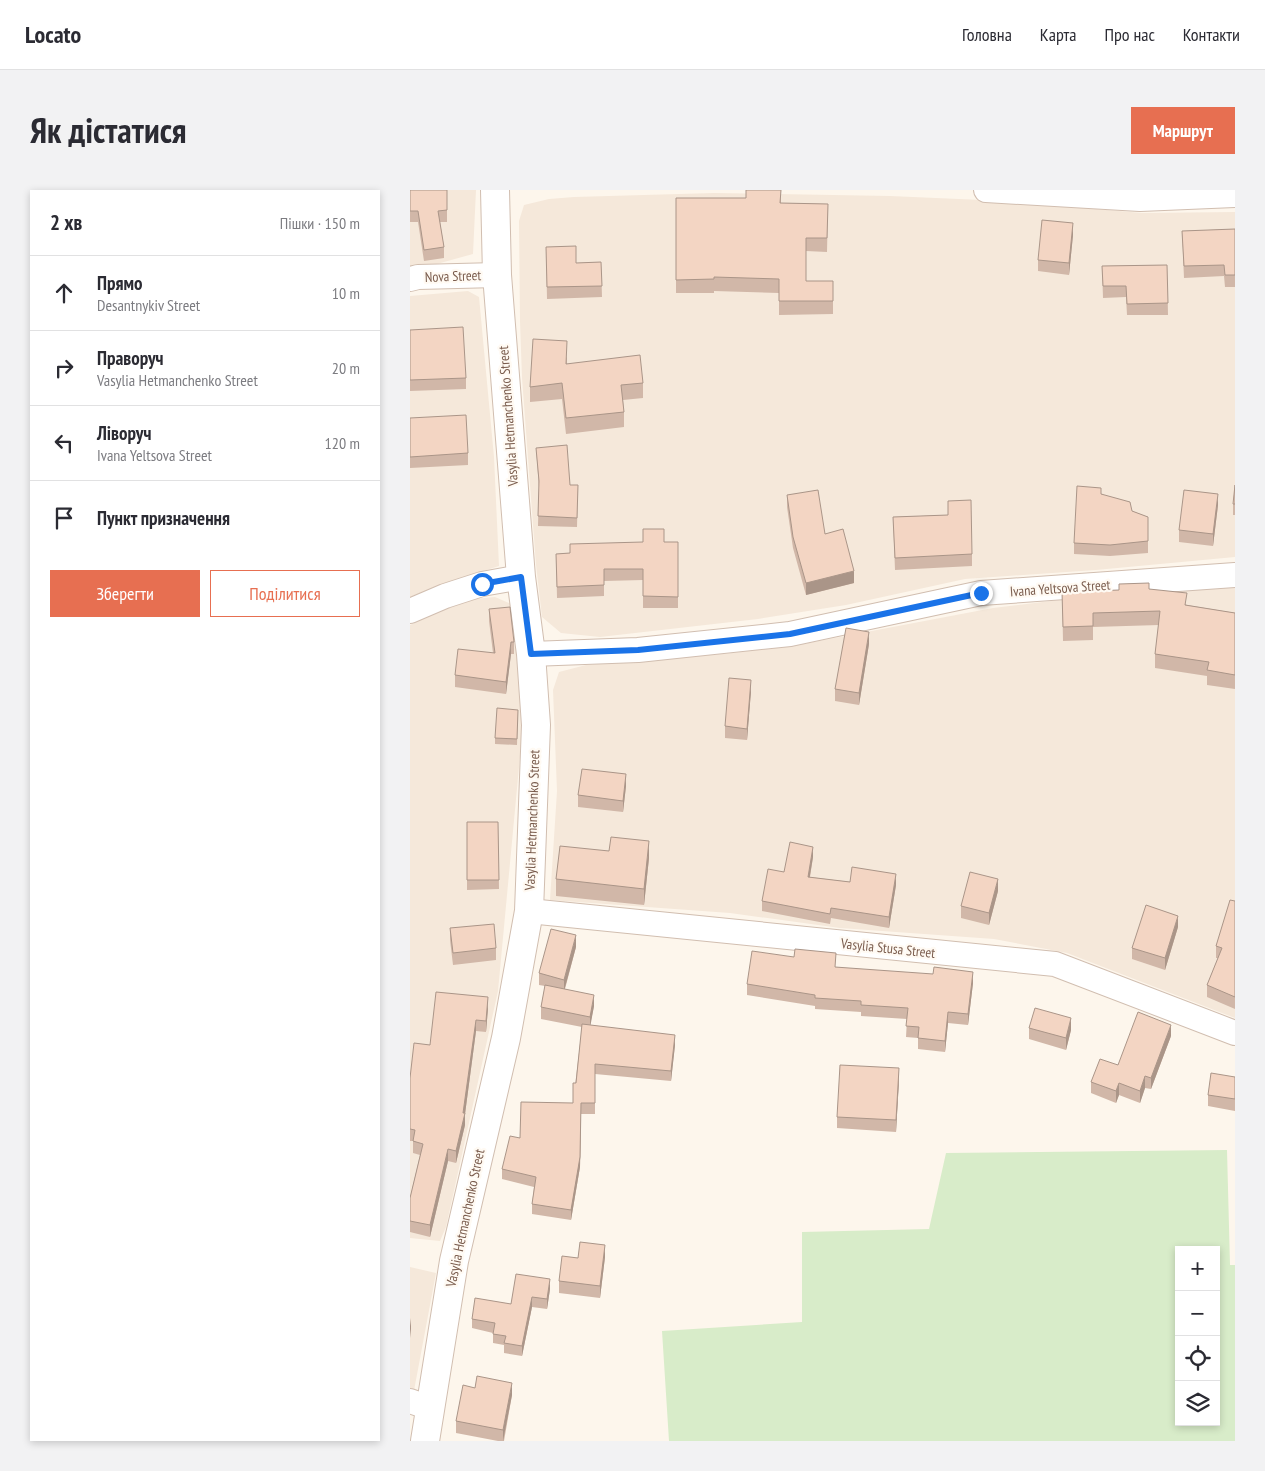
<!DOCTYPE html>
<html lang="uk">
<head>
<meta charset="utf-8">
<style>
  body { margin:0; font-family:"PT Sans Narrow",sans-serif; background:#f2f2f3; color:#2b2b33 }
  .controls { position:absolute; right:15px; bottom:15px; display:grid; overflow:hidden; border-radius:0px; box-shadow:0 2px 8px #0003 }
  .controls button { width:45px; height:45px; display:grid; place-items:center; padding:0; border:0; border-bottom:1px solid #e1e1e2; background:#fff; color:#2b2b33; font:25px sans-serif }
  .stop { position:absolute; width:15px; height:15px; margin:-11px; border:4px solid #1a73e8; border-radius:50%; background:#fff }
  .stop.end { background:#1a73e8; border-color:#fff; box-shadow:0 1px 5px #0008 }
  .list { margin:0; padding:0; list-style:none }
  h2 { display:flex; justify-content:space-between; align-items:center; height:65px; margin:0; padding:0 20px; font-size:21px }
  h2 small { font-size:16px; font-weight:400; color:#7c7c81 }
  .list li { display:grid; grid-template-columns:32px 1fr auto; gap:15px; align-items:center; box-sizing:border-box; height:75px; padding:0 20px; border-top:1px solid #e1e1e2 }
  .list b { display:block; font-size:19px; white-space:nowrap }
  .list p { margin:0; font-size:16px; white-space:nowrap; color:#7c7c81 }
  .list em { font-size:16px; font-style:normal; color:#7c7c81 }
  .actions { display:flex; gap:10px; padding:15px 20px }
  .actions a { flex:1; padding:11px 0; border:1px solid #e76f51; border-radius:0px; text-align:center; font-size:18px; color:#e76f51 }
  .actions .main { background:#e76f51; color:#fff }
  .icon { flex:none; width:28px; height:28px; fill:none; stroke:currentColor; stroke-width:2; stroke-linecap:round; stroke-linejoin:round }
  .map { position:relative; flex:none; width:825px; height:1251px; overflow:hidden; border-radius:0px }
  header { display:flex; align-items:center; gap:30px; box-sizing:border-box; height:70px; padding:0 25px; background:#fff; border-bottom:1px solid #e1e1e2 }
  header strong { font-size:24px }
  nav { display:flex; gap:28px; margin-inline-start:auto; font-size:18px }
  .intro { display:flex; align-items:center; justify-content:space-between; box-sizing:border-box; height:120px; padding:0 30px }
  h1 { margin:0; font-size:35px }
  .button { padding:12px 22px; border-radius:0px; background:#e76f51; color:#fff; font-size:18px; font-weight:700 }
  main { display:flex; gap:30px; padding:0 30px }
  aside { flex:1; background:#fff; border-radius:0px; box-shadow:0 2px 8px #0003 }
  .map>svg:first-child { display:block }
  .residential { fill:#f5e8da }
  .green { fill:#d8ecc9; fill-rule:evenodd }
  .lines { fill:none; stroke-linecap:round; stroke-linejoin:round }
  .minor-casing { stroke:#d1beb0; stroke-width:26 }
  .tertiary-casing { stroke:#d1beb0; stroke-width:30 }
  .minor { stroke:#fff; stroke-width:24 }
  .tertiary { stroke:#fff; stroke-width:28 }
  .wall { fill:#d1b7a8 }
  .shaded-wall { fill:#aa9588 }
  .building { fill:#f3d5c3; stroke:#aa9588 }
  .route { stroke:#1a73e8; stroke-width:6 }
  .labels { text-anchor:middle; dominant-baseline:central; stroke-width:4.5; stroke-linejoin:round; paint-order:stroke }
  .street-label { font-size:14px; fill:#7a5c4d; stroke:#fffaf3 }
</style>
</head>
<body>
<header>
<strong>Locato</strong>
<nav><a>Головна</a><a>Карта</a><a>Про нас</a><a>Контакти</a></nav>
</header>
<div class="intro"><h1>Як дістатися</h1><a class="button">Маршрут</a></div>
<main>
<aside>
<h2>2 хв<small>Пішки · 150 m</small></h2>
<ul class="list">
<li><svg class="icon" aria-label="ahead" viewBox="0 0 24 24"><path d="M12 20V5M6 11l6-6 6 6"/></svg><div><b>Прямо</b><p>Desantnykiv Street</p></div><em>10 m</em></li>
<li><svg class="icon" aria-label="right" viewBox="0 0 24 24"><path d="M7 20v-9h11M14 6l5 5-5 5"/></svg><div><b>Праворуч</b><p>Vasylia Hetmanchenko Street</p></div><em>20 m</em></li>
<li><svg class="icon" aria-label="left" viewBox="0 0 24 24"><path d="M17 20v-9H6M10 6l-5 5 5 5"/></svg><div><b>Ліворуч</b><p>Ivana Yeltsova Street</p></div><em>120 m</em></li>
<li><svg class="icon" aria-label="arrive" viewBox="0 0 24 24"><path d="M6 21V4h12l-3 4 3 4H6"/></svg><div><b>Пункт призначення</b></div></li>
</ul>
<div class="actions"><a class="main">Зберегти</a><a>Поділитися</a></div>
</aside>
<div class="map">
<svg width="825" height="1251" viewBox="0 0 825 1251">
  <rect width="100%" height="100%" fill="#fdf6ec"/>
  <!-- residential -->
  <path class="residential" d="M 0,0 L 66,0 L 63,64 L 23,75 L 0,78 Z
    M 304,3 L 480,6 L 595,11 L 732,23 L 825,22 L 825,367 L 686,380 L 555,389 L 436,415 L 348,429 L 190,447 L 151,443 L 132,427 L 126,375 L 112,188 L 110,131 L 109,31 L 114,15 L 139,9 L 164,7 Z
    M 58,101 L 69,107 L 84,267 L 89,376 L 30,395 L 0,407 L 0,106 Z
    M 825,395 L 825,828 L 657,763 L 584,749 L 430,738 L 320,723 L 140,710 L 147,601 L 143,500 L 149,482 L 176,475 L 322,463 L 393,454 L 583,418 L 674,407 L 787,400 Z
    M 85,407 L 101,414 L 110,497 L 112,545 L 88,801 L 36,1037 L 30,1051 L 0,1048 L 0,435 L 53,410 Z
    M 0,1077 L 26,1083 L 0,1222 Z"/>
  <!-- green -->
  <path class="green" d="M 817,960 L 820,1075 L 825,1075 L 825,1251 L 259,1251 L 252,1141 L 392,1132 L 392,1042 L 519,1039 L 536,963 ZM 769,1060 L 806,1060 L 806,1232 L 769,1232 Z"/>
  <g class="lines">
    <defs>
      <path id="minor" d="M 576,0 L 730,9 L 825,5
        M 0,89 L 8,87 L 87,85
        M 0,421 L 35,406 L 72,394 L 111,387
        M 121,464 L 228,460 L 380,444 L 571,403 L 825,385
        M 119,721 L 645,774 L 825,843
        M 0,1211 L 20,1218"/>
      <path id="tertiary" d="M 15,1251 L 44,1071 L 96,848 L 119,721 L 126,535 L 121,464 L 111,387 L 87,85 L 85,0"/>
    </defs>
    <!-- minor casing -->
    <use href="#minor" class="minor-casing"/>
    <!-- tertiary casing -->
    <use href="#tertiary" class="tertiary-casing"/>
    <!-- minor -->
    <use href="#minor" class="minor"/>
    <!-- tertiary -->
    <use href="#tertiary" class="tertiary"/>
  </g>
  <!-- wall -->
  <path class="wall" d="M 0,0 L 37,0 L 37,32 L 30,32 L 34,57 L 34,68 L 14,71 L 8,32 L 0,32 Z
    M 371,0 L 371,13 L 418,14 L 417,62 L 396,61 L 396,91 L 423,91 L 423,124 L 369,125 L 369,103 L 304,101 L 304,103 L 266,103 L 266,8 L 336,8 Z
    M 825,39 L 825,97 L 815,97 L 814,86 L 774,88 L 772,41 Z
    M 663,45 L 659,85 L 628,81 L 628,70 Z
    M 136,57 L 166,73 L 191,72 L 192,107 L 137,109 Z
    M 757,75 L 758,125 L 717,125 L 716,107 L 693,108 L 692,76 Z
    M 0,140 L 56,188 L 56,199 L 0,201 Z
    M 157,167 L 157,174 L 233,193 L 233,208 L 213,210 L 214,222 L 214,237 L 156,244 L 152,209 L 120,212 L 120,197 Z
    M 0,228 L 58,263 L 58,275 L 0,278 Z
    M 126,258 L 160,295 L 168,295 L 167,337 L 128,336 L 129,298 Z
    M 825,295 L 825,325 L 823,325 L 823,314 Z
    M 691,304 L 722,321 L 738,327 L 738,363 L 700,366 L 664,364 L 664,353 Z
    M 377,305 L 415,344 L 444,393 L 396,405 L 383,358 L 377,317 Z
    M 538,311 L 562,364 L 562,376 L 485,380 L 483,327 L 538,325 Z
    M 808,315 L 803,356 L 769,352 L 769,340 Z
    M 254,352 L 268,352 L 268,418 L 233,418 L 233,390 L 194,391 L 194,406 L 147,408 L 146,364 L 160,363 Z
    M 739,399 L 777,415 L 825,423 L 825,499 L 797,495 L 797,486 L 745,478 L 745,464 L 749,435 L 683,437 L 683,450 L 653,451 L 652,402 Z
    M 79,419 L 104,452 L 104,464 L 101,464 L 96,504 L 45,497 L 45,485 L 83,463 L 79,431 Z
    M 459,454 L 449,515 L 425,511 L 425,499 Z
    M 341,501 L 337,550 L 315,548 L 315,536 Z
    M 108,520 L 107,555 L 85,554 L 85,548 Z
    M 216,596 L 213,622 L 168,617 L 168,605 Z
    M 57,632 L 88,632 L 89,699 L 57,700 Z
    M 403,667 L 400,687 L 440,692 L 486,695 L 479,738 L 421,728 L 420,734 L 352,721 L 352,711 L 374,682 Z
    M 239,668 L 234,715 L 146,706 L 146,689 Z
    M 588,701 L 579,735 L 551,728 L 551,716 Z
    M 825,711 L 825,819 L 797,807 L 797,795 L 808,768 L 806,768 L 806,756 Z
    M 768,737 L 755,780 L 722,769 L 722,758 Z
    M 40,738 L 86,758 L 86,770 L 43,775 L 40,750 Z
    M 166,757 L 155,799 L 184,816 L 180,835 L 265,855 L 261,891 L 185,884 L 185,924 L 171,924 L 170,977 L 161,1030 L 122,1024 L 122,1014 L 124,997 L 92,989 L 92,979 L 110,948 L 163,913 L 172,837 L 131,829 L 131,817 L 135,796 L 129,795 L 129,783 Z
    M 426,777 L 563,793 L 558,835 L 538,833 L 535,862 L 508,859 L 508,848 L 496,847 L 497,829 L 451,826 L 451,822 L 405,819 L 405,816 L 337,805 L 337,794 Z
    M 78,818 L 76,842 L 66,841 L 55,924 L 55,935 L 46,973 L 38,971 L 20,1047 L 0,1042 L 0,1008 L 10,965 L 3,963 L 3,951 L 0,951 L 0,888 L 20,855 Z
    M 619,838 L 661,840 L 656,860 L 619,849 Z
    M 761,846 L 741,899 L 735,898 L 730,913 L 709,905 L 706,913 L 681,903 L 681,892 L 708,875 Z
    M 825,887 L 825,921 L 798,916 L 798,905 Z
    M 489,890 L 486,942 L 427,938 L 427,927 Z
    M 195,1067 L 190,1108 L 149,1103 L 149,1091 L 168,1068 Z
    M 140,1099 L 137,1119 L 122,1117 L 112,1166 L 94,1163 L 94,1155 L 83,1153 L 83,1143 L 62,1138 L 62,1129 Z
    M 65,1198 L 102,1205 L 94,1251 L 88,1251 L 46,1243 L 46,1231 Z"/>
  <!-- shaded-wall -->
  <path class="shaded-wall" d="M 663,33 L 663,45 L 659,85 L 659,73 Z
    M 808,304 L 808,315 L 803,356 L 803,344 Z
    M 444,381 L 444,393 L 396,405 L 396,393 Z
    M 459,442 L 459,454 L 449,515 L 449,503 Z
    M 101,452 L 101,464 L 96,504 L 96,492 Z
    M 341,490 L 341,501 L 337,550 L 337,539 Z
    M 216,584 L 216,596 L 213,622 L 213,611 Z
    M 239,651 L 239,668 L 234,715 L 234,699 Z
    M 403,657 L 403,667 L 398,697 L 398,687 Z
    M 486,684 L 486,695 L 479,738 L 479,727 Z
    M 588,689 L 588,701 L 579,735 L 579,723 Z
    M 768,726 L 768,737 L 755,780 L 755,768 Z
    M 166,745 L 166,757 L 154,801 L 154,790 Z
    M 563,782 L 563,793 L 558,835 L 558,824 Z
    M 184,805 L 184,816 L 180,838 L 180,827 Z
    M 78,807 L 78,818 L 76,842 L 76,831 Z
    M 538,822 L 538,833 L 535,862 L 535,851 Z
    M 661,828 L 661,840 L 656,860 L 656,848 Z
    M 66,830 L 66,841 L 55,924 L 55,935 L 46,973 L 46,961 L 53,923 Z
    M 761,835 L 761,846 L 741,899 L 741,888 Z
    M 265,845 L 265,855 L 261,891 L 261,881 Z
    M 489,878 L 489,890 L 486,942 L 486,930 Z
    M 735,886 L 735,898 L 730,913 L 730,901 Z
    M 709,893 L 709,905 L 706,913 L 706,901 Z
    M 171,924 L 170,977 L 161,1030 L 161,1020 Z
    M 38,959 L 38,971 L 20,1047 L 20,1035 Z
    M 195,1055 L 195,1067 L 190,1108 L 190,1096 Z
    M 140,1089 L 140,1099 L 137,1119 L 137,1109 Z
    M 122,1107 L 122,1117 L 112,1166 L 112,1156 Z
    M 1,1128 L 1,1139 L 0,1148 L 0,1136 Z
    M 102,1193 L 102,1205 L 93,1251 L 93,1240 Z"/>
  <!-- building -->
  <path class="building" d="M 0,0 L 37,0 L 37,20 L 28,21 L 34,57 L 14,60 L 8,21 L 0,21 Z
    M 336,0 L 371,0 L 370,13 L 418,14 L 417,48 L 396,48 L 396,91 L 423,91 L 423,111 L 369,111 L 369,89 L 304,87 L 304,89 L 266,90 L 266,8 L 336,8 Z
    M 632,30 L 663,33 L 659,73 L 628,70 Z
    M 825,39 L 825,85 L 815,85 L 814,75 L 774,76 L 772,41 Z
    M 166,56 L 166,73 L 191,72 L 192,96 L 137,97 L 136,57 Z
    M 757,75 L 758,113 L 717,114 L 716,96 L 693,96 L 692,76 Z
    M 53,137 L 56,188 L 0,190 L 0,140 Z
    M 123,149 L 157,151 L 156,174 L 230,165 L 233,193 L 211,195 L 214,222 L 156,228 L 152,193 L 120,197 Z
    M 56,225 L 58,263 L 0,267 L 0,228 Z
    M 157,255 L 160,295 L 168,295 L 167,328 L 128,326 L 129,291 L 126,258 Z
    M 825,295 L 825,314 L 823,314 Z
    M 667,296 L 691,298 L 691,304 L 720,312 L 722,321 L 738,327 L 738,351 L 700,355 L 664,353 Z
    M 408,300 L 415,344 L 433,339 L 444,381 L 396,393 L 383,347 L 377,305 Z
    M 774,300 L 808,304 L 803,344 L 769,340 Z
    M 561,310 L 562,364 L 485,368 L 483,327 L 538,325 L 538,311 Z
    M 233,339 L 254,339 L 254,352 L 268,352 L 268,407 L 233,406 L 233,379 L 194,379 L 194,395 L 147,397 L 146,364 L 160,363 L 160,354 L 233,352 Z
    M 739,393 L 739,399 L 777,403 L 775,415 L 825,423 L 825,485 L 797,480 L 799,472 L 745,464 L 750,421 L 683,423 L 683,436 L 653,437 L 652,402 L 709,400 L 709,394 Z
    M 100,417 L 104,452 L 101,452 L 96,492 L 45,485 L 48,459 L 85,463 L 79,419 Z
    M 436,438 L 459,442 L 449,503 L 425,499 Z
    M 319,488 L 341,490 L 337,539 L 315,536 Z
    M 87,518 L 108,520 L 107,549 L 85,548 Z
    M 172,579 L 216,584 L 213,611 L 168,605 Z
    M 57,632 L 88,632 L 89,690 L 57,690 Z
    M 201,647 L 239,651 L 234,699 L 146,689 L 150,656 L 199,661 Z
    M 380,652 L 403,657 L 398,687 L 440,692 L 442,677 L 486,684 L 479,727 L 421,718 L 420,724 L 352,711 L 358,679 L 374,682 Z
    M 560,682 L 588,689 L 579,723 L 551,716 Z
    M 820,710 L 825,711 L 825,807 L 797,795 L 812,758 L 806,756 Z
    M 736,715 L 768,726 L 755,768 L 722,758 Z
    M 84,734 L 86,758 L 43,763 L 40,738 Z
    M 141,739 L 166,745 L 154,790 L 129,783 Z
    M 385,759 L 426,763 L 425,777 L 523,784 L 524,777 L 563,782 L 558,824 L 538,822 L 535,851 L 508,848 L 509,837 L 496,836 L 498,818 L 451,815 L 451,811 L 405,808 L 405,805 L 337,794 L 342,761 L 384,767 Z
    M 135,795 L 184,805 L 180,827 L 131,817 Z
    M 26,802 L 78,807 L 76,831 L 66,830 L 53,923 L 55,923 L 46,961 L 38,959 L 20,1035 L 0,1031 L 0,1008 L 13,954 L 3,951 L 5,940 L 0,939 L 0,888 L 4,853 L 20,855 Z
    M 625,818 L 661,828 L 656,848 L 619,838 Z
    M 728,822 L 761,835 L 741,888 L 735,886 L 730,901 L 709,893 L 706,901 L 681,892 L 690,869 L 708,875 Z
    M 172,834 L 265,845 L 261,881 L 185,874 L 185,913 L 171,913 L 170,967 L 161,1020 L 122,1014 L 126,987 L 92,979 L 100,946 L 110,948 L 111,912 L 163,913 L 163,893 L 166,893 Z
    M 430,875 L 489,878 L 486,930 L 427,927 Z
    M 801,883 L 825,887 L 825,909 L 798,905 Z
    M 170,1052 L 195,1055 L 190,1096 L 149,1091 L 152,1066 L 168,1068 Z
    M 106,1084 L 140,1089 L 137,1109 L 122,1107 L 112,1156 L 94,1153 L 96,1146 L 83,1144 L 85,1133 L 62,1129 L 65,1108 L 101,1114 Z
    M 67,1186 L 102,1193 L 93,1240 L 46,1231 L 53,1195 L 65,1198 Z"/>
  <g class="lines">
    <!-- route -->
    <path class="route" d="M 72,394 L 111,387 L 121,464 L 228,460 L 380,444 L 571,403"/>
  </g>
  <g class="labels">
    <!-- street labels -->
    <g class="street-label">
      <text transform="translate(43 86) rotate(-2)">Nova Street</text>
      <text transform="translate(98 226) rotate(-94)">Vasylia Hetmanchenko Street</text>
      <text transform="translate(650 398) rotate(-4)">Ivana Yeltsova Street</text>
      <text transform="translate(122 630) rotate(-88)">Vasylia Hetmanchenko Street</text>
      <text transform="translate(478 758) rotate(6)">Vasylia Stusa Street</text>
      <text transform="translate(55 1028) rotate(-78)">Vasylia Hetmanchenko Street</text>
    </g>
  </g>
</svg>
<div class="controls">
<button>+</button>
<button>−</button>
<button><svg class="icon" aria-label="locate" viewBox="0 0 24 24"><circle cx="12" cy="12" r="6"/><path d="M12 2v4M12 18v4M2 12h4M18 12h4"/></svg></button>
<button><svg class="icon" aria-label="layers" viewBox="0 0 24 24"><path d="M12 4l9 5-9 5-9-5zM3 14l9 5 9-5"/></svg></button>
</div>
<div class="stop" style="left:72px;top:394px"></div>
<div class="stop end" style="left:571px;top:403px"></div>
</div>
</main>
</body>
</html>
